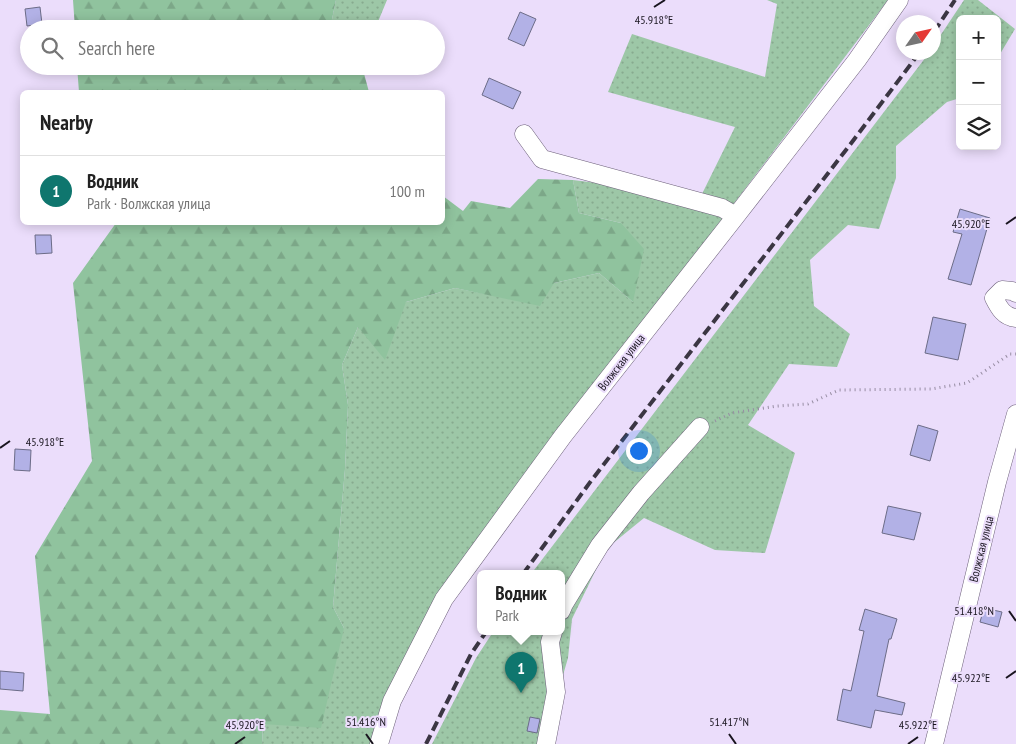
<!DOCTYPE html>
<html lang="en">
<head>
<meta charset="utf-8">
<style>
  body { margin:0; font-family:"PT Sans Narrow",sans-serif; background:#f6f6f6; color:#222 }
  .controls { position:absolute; right:15px; top:15px; display:grid; overflow:hidden; border-radius:8px; box-shadow:0 2px 12px #0003 }
  .controls button { width:45px; height:45px; display:grid; place-items:center; padding:0; border:0; border-bottom:1px solid #e0e0e0; background:#fff; color:#222; font:25px sans-serif }
  .compass { position:absolute; left:896px; top:15px; width:45px; height:45px; border-radius:50%; background:#fff; box-shadow:0 2px 12px #0003; rotate:56deg }
  .you { position:absolute; left:638px; top:450px; width:18px; height:18px; margin:-12px; border:4px solid #fff; border-radius:50%; background:#1a73e8; box-shadow:0 0 0 8px #1a73e833 }
  .badge { display:grid; place-items:center; width:32px; height:32px; border-radius:50%; background:#0f766e; color:#fff; font-size:16px; font-weight:700 }
  .pin { position:absolute; translate:-50% -41px; filter:drop-shadow(0 1px 2px #0008) }
  .pin::after { content:''; position:absolute; top:26px; width:18px; height:15px; background:inherit; clip-path:polygon(0 0,100% 0,50% 100%) }
  .popup { position:absolute; left:477px; top:570px; width:88px; height:65px; box-sizing:border-box; display:grid; place-content:center; border-radius:8px; background:#fff; filter:drop-shadow(0 1px 4px #0005); font-size:16px; white-space:nowrap; color:#767676 }
  .popup b { font-size:19px; color:#222 }
  .popup::after { content:''; position:absolute; left:50%; top:100%; margin-left:-10px; border:10px solid transparent; border-top-color:#fff }
  .list { margin:0; padding:0; list-style:none }
  h2 { display:flex; justify-content:space-between; align-items:center; height:65px; margin:0; padding:0 20px; font-size:21px }
  h2 small { font-size:16px; font-weight:400; color:#767676 }
  .list li { display:grid; grid-template-columns:32px 1fr auto; gap:15px; align-items:center; box-sizing:border-box; height:70px; padding:0 20px; border-top:1px solid #e0e0e0 }
  .list b { display:block; font-size:19px; white-space:nowrap }
  .list p { margin:0; font-size:16px; white-space:nowrap; color:#767676 }
  .list em { font-size:16px; font-style:normal; color:#767676 }
  .icon { flex:none; width:28px; height:28px; fill:none; stroke:currentColor; stroke-width:2; stroke-linecap:round; stroke-linejoin:round }
  .map { position:relative; flex:none; width:1016px; height:744px; overflow:hidden }
  .search { position:absolute; background:#fff; box-shadow:0 2px 12px #0003; left:20px; top:20px; width:425px; height:55px; display:flex; align-items:center; gap:12px; box-sizing:border-box; padding:0 18px; border-radius:28px; color:#767676; font-size:19px }
  .panel { position:absolute; background:#fff; box-shadow:0 2px 12px #0003; left:20px; top:90px; width:425px; height:135px; border-radius:8px }
  .map>svg:first-child { display:block }
  .grass { fill:url(#grass-dots) }
  .forest { fill:url(#forest-firs) }
  .building { fill:#b2b1e6; stroke:#6c6c87 }
  .lines { fill:none; stroke-linecap:round; stroke-linejoin:round }
  .minor-casing { stroke:#6d617a; stroke-width:19 }
  .path { stroke:#978da3; stroke-width:3; stroke-dasharray:1 4; stroke-linecap:butt }
  .minor { stroke:#fff; stroke-width:18 }
  .rail { stroke:#3b3643; stroke-width:4; stroke-dasharray:10 5; stroke-linecap:butt }
  .ticks { fill:none; stroke:#19151f; stroke-width:2 }
  .labels { text-anchor:middle; dominant-baseline:central; stroke-width:4; stroke-linejoin:round; paint-order:stroke }
  .street-label { font-size:12px; fill:#19151f; stroke:#ebddfb }
  .ticks-label { font-size:12px; text-anchor:middle; fill:#19151f; stroke:#ebddfb; stroke-width:4; stroke-linejoin:round; paint-order:stroke }
</style>
</head>
<body>
<div class="map">
<svg width="1016" height="744" viewBox="0 0 1016 744">
  <defs>
    <pattern id="grass-dots" width="8" height="8" patternUnits="userSpaceOnUse" patternTransform="scale(1.25)"><rect width="8" height="8" fill="#9dc7a7"/><path d="M2 2h.1M6 6h.1" fill="none" stroke="#87aa8f" stroke-width="1.8" stroke-linecap="round"/></pattern>
    <pattern id="forest-firs" width="22" height="20" patternUnits="userSpaceOnUse" patternTransform="scale(1.25)"><rect width="22" height="20" fill="#90c39e"/><path d="M5 1l3.5 6h-7zM16 11l3.5 6h-7z" fill="#7ca788"/></pattern>
  </defs>
  <rect width="100%" height="100%" fill="#ebddfb"/>
  <!-- grass -->
  <path class="grass" d="M 336,0 L 387,0 L 375,29 L 330,29 Z
    M 767,0 L 888,0 L 701,247 L 385,698 L 370,744 L 262,744 L 263,724 L 344,628 L 333,607 L 345,469 L 348,405 L 342,365 L 358,327 L 406,302 L 455,288 L 496,296 L 599,273 L 633,302 L 621,223 L 579,213 L 573,180 L 701,196 L 735,127 L 608,92 L 632,34 L 765,77 L 777,4 Z
    M 964,0 L 978,0 L 1015,29 L 997,59 L 997,19 L 960,19 L 960,98 L 947,102 L 896,146 L 896,178 L 879,229 L 848,225 L 810,260 L 814,306 L 850,334 L 837,367 L 789,364 L 748,425 L 795,453 L 765,553 L 715,550 L 644,518 L 606,549 L 572,619 L 568,658 L 543,744 L 432,744 L 476,658 L 493,632 L 561,632 L 561,574 L 531,574 L 929,53 L 934,52 L 934,45 Z"/>
  <!-- forest -->
  <path class="forest" d="M 73,0 L 336,0 L 330,29 L 75,29 Z
    M 77,66 L 362,66 L 369,92 L 79,92 Z
    M 538,179 L 573,180 L 579,213 L 621,223 L 644,249 L 633,302 L 599,273 L 554,283 L 540,306 L 455,288 L 406,302 L 385,360 L 358,327 L 342,365 L 348,405 L 345,469 L 333,607 L 344,628 L 321,728 L 263,724 L 262,744 L 0,744 L 0,710 L 50,714 L 35,556 L 92,461 L 73,283 L 116,223 L 442,222 L 443,196 L 463,211 L 471,201 L 510,208 Z"/>
  <!-- building -->
  <path class="building" d="M 40,7 L 42,24 L 27,26 L 25,9 Z
    M 520,12 L 536,19 L 524,46 L 508,39 Z
    M 489,78 L 521,92 L 513,109 L 482,95 Z
    M 960,209 L 990,218 L 971,285 L 948,279 L 962,234 L 953,232 Z
    M 35,235 L 51,235 L 52,253 L 36,254 Z
    M 933,317 L 966,324 L 958,360 L 925,353 Z
    M 918,425 L 938,431 L 930,461 L 910,455 Z
    M 15,449 L 31,450 L 30,471 L 14,470 Z
    M 888,506 L 921,513 L 914,540 L 882,533 Z
    M 984,608 L 1002,612 L 998,627 L 980,622 Z
    M 865,609 L 897,619 L 891,639 L 889,639 L 877,696 L 905,703 L 902,715 L 875,710 L 871,728 L 837,720 L 843,689 L 851,691 L 864,631 L 859,630 Z
    M 0,671 L 24,673 L 23,691 L 0,689 Z
    M 530,717 L 540,719 L 537,733 L 527,731 Z"/>
  <g class="lines">
    <defs>
      <path id="minor" d="M 524,134 L 542,159 L 722,208 L 736,216
        M 1016,293 L 1012,291 L 1002,290 L 994,298 C 999,308 1004,317 1016,318
        M 561,611 L 564,604 L 600,545 L 641,493 L 700,427
        M 379,744 L 392,701 L 444,599 L 563,436 L 736,216 L 857,60 L 899,0
        M 546,744 L 556,692 L 550,642 L 553,632
        M 934,744 L 997,482 L 1016,414"/>
    </defs>
    <!-- minor casing -->
    <use href="#minor" class="minor-casing"/>
    <!-- path -->
    <path class="path" d="M 715,421 L 732,413 L 777,406 L 808,404 L 839,390 L 931,389 L 967,383 L 1010,354 L 1016,354"/>
    <!-- minor -->
    <use href="#minor" class="minor"/>
    <!-- rail -->
    <path class="rail" d="M 934,32 L 955,0
      M 523,574 L 591,481 L 849,146 L 920,52
      M 426,744 L 471,654 L 486,632"/>
  </g>
  <!-- ticks -->
  <path class="ticks" d="M 654,7 L 665,0M 1006,224 L 1016,217M 0,448 L 10,441M 1009,611 L 1016,621M 1006,678 L 1016,671M 366,734 L 373,744M 729,734 L 736,744M 235,744 L 245,737M 908,744 L 918,737"/>
  <g class="labels">
    <!-- street labels -->
    <g class="street-label">
      <text transform="translate(621 362) rotate(-52)">Волжская улица</text>
      <text transform="translate(981 549) rotate(-76)">Волжская улица</text>
    </g>
  </g>
  <g class="ticks-label">
    <text x="654" y="24">45.918°E</text>
    <text x="971" y="228">45.920°E</text>
    <text x="45" y="446">45.918°E</text>
    <text x="974" y="615">51.418°N</text>
    <text x="971" y="682">45.922°E</text>
    <text x="366" y="726">51.416°N</text>
    <text x="729" y="726">51.417°N</text>
    <text x="245" y="729">45.920°E</text>
    <text x="918" y="729">45.922°E</text>
  </g>
</svg>
<div class="controls">
<button>+</button>
<button>−</button>
<button><svg class="icon" aria-label="layers" viewBox="0 0 24 24"><path d="M12 4l9 5-9 5-9-5zM3 14l9 5 9-5"/></svg></button>
</div>
<svg class="compass" viewBox="-18 -18 36 36"><path d="M0-13l5 13h-10z" fill="#e53935"/><path d="M0 13l5-13h-10z" fill="#767676"/></svg>
<div class="you"></div>
<div class="pin badge" style="left:521px;top:693px">1</div>
<div class="popup"><b>Водник</b>Park</div>
<div class="search"><svg class="icon" aria-label="search" viewBox="0 0 24 24"><circle cx="10" cy="10" r="6"/><path d="M15 15l6 6"/></svg>Search here</div>
<section class="panel">
<h2>Nearby<small></small></h2>
<ul class="list">
<li><span class="badge">1</span><div><b>Водник</b><p>Park · Волжская улица</p></div><em>100 m</em></li>
</ul>
</section>
</div>
</body>
</html>
